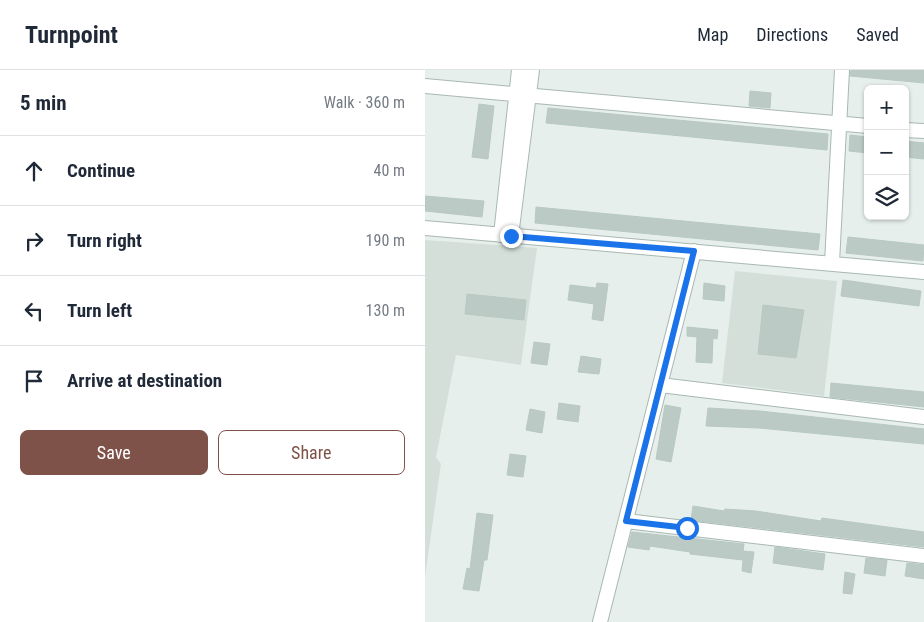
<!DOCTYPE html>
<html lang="en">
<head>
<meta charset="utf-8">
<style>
  body { margin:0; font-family:"Roboto Condensed",sans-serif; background:#f6f6f7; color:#1f2937 }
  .controls { position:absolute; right:15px; top:15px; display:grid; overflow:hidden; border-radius:8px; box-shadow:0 1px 4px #0004 }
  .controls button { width:45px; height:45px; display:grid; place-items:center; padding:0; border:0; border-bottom:1px solid #e0e1e3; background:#fff; color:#1f2937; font:25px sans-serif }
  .stop { position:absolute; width:15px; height:15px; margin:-11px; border:4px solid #1a73e8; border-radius:50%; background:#fff }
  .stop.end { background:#1a73e8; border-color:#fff; box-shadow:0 1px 5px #0008 }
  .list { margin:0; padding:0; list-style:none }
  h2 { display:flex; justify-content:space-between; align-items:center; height:65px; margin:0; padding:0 20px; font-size:21px }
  h2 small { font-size:16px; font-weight:400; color:#747a83 }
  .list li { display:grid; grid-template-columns:32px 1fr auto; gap:15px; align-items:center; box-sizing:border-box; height:70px; padding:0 20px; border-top:1px solid #e0e1e3 }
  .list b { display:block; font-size:19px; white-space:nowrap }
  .list em { font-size:16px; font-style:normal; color:#747a83 }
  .actions { display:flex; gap:10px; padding:15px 20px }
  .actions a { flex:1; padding:11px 0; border:1px solid #7f5249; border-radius:8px; text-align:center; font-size:18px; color:#7f5249 }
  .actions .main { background:#7f5249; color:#fff }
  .icon { flex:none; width:28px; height:28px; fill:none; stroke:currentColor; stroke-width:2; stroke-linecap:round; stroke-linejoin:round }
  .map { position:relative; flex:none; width:499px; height:552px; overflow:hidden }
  header { display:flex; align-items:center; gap:30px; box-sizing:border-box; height:70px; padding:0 25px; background:#fff; border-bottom:1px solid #e0e1e3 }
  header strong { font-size:24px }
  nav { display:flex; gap:28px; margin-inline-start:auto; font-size:18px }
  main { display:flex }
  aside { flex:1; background:#fff }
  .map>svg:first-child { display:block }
  .built { fill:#d4dfda }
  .building { fill:#bbcac4; stroke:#b8c9c2 }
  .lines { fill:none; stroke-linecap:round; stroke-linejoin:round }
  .minor-casing { stroke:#a8b8b2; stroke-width:16 }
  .minor { stroke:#fff; stroke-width:14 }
  .route { stroke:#1a73e8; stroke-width:6 }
</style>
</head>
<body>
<header>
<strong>Turnpoint</strong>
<nav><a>Map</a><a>Directions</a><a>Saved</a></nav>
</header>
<main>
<aside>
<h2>5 min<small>Walk · 360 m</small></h2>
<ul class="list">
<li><svg class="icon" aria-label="ahead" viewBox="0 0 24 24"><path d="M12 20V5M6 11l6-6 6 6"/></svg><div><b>Continue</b></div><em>40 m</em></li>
<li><svg class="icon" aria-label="right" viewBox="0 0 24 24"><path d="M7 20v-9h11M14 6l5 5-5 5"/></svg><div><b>Turn right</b></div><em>190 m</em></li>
<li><svg class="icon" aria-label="left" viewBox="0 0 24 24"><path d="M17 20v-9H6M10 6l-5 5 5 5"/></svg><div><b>Turn left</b></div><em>130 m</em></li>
<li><svg class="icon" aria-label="arrive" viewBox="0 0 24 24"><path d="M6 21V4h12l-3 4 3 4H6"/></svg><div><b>Arrive at destination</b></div></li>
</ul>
<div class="actions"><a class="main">Save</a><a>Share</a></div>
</aside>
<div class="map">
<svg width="499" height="552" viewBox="0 0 499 552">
  <rect width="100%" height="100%" fill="#e6efeb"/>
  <!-- built -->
  <path class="built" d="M 0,170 L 112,178 L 96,295 L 31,285 L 11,387 L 16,394 L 0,507 Z
    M 310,201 L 412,211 L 399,326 L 297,313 Z"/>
  <!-- building -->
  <path class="building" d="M 426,0 L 499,0 L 499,13 L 425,6 Z
    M 325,21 L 346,23 L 345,38 L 324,36 Z
    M 54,34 L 69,36 L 63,89 L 47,87 Z
    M 123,38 L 403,64 L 402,80 L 121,53 Z
    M 425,65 L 443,67 L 443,83 L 424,81 Z
    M 480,71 L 499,73 L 499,89 L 480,87 Z
    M 0,126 L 59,131 L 57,147 L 0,141 Z
    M 111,137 L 395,164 L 393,180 L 110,153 Z
    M 423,167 L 499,175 L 498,191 L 421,183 Z
    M 418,210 L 496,221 L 494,236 L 416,226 Z
    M 172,213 L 183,214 L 178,251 L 167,249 L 169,234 L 143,230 L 145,215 L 171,218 Z
    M 279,213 L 300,216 L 299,231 L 278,229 Z
    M 42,224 L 101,230 L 99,250 L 40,244 Z
    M 338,235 L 379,240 L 371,288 L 333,284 Z
    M 262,257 L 293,260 L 292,269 L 288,268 L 287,293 L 271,292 L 272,267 L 262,266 Z
    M 109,272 L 125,274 L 122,295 L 106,293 Z
    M 156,286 L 176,289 L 174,304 L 153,302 Z
    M 406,313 L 499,322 L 499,337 L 405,327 Z
    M 134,333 L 155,336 L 153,352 L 132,349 Z
    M 240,335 L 256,338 L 246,392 L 231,389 Z
    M 283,338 L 335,341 L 499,359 L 499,374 L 334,358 L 281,356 Z
    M 105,339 L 120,342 L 117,363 L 101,360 Z
    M 85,384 L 101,386 L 98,407 L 82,405 Z
    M 268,436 L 299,441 L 300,439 L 331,441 L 396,451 L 397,448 L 499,462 L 499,477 L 266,450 Z
    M 52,443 L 68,445 L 62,490 L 59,490 L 54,521 L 38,519 L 42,498 L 45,499 Z
    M 207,462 L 319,474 L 318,481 L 329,482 L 326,503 L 317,501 L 318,490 L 265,484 L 265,482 L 225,476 L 224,480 L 203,477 Z
    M 350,477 L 400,484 L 398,500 L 348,493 Z
    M 441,488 L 462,490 L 460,506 L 439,503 Z
    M 482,493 L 499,495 L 499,509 L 480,506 Z
    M 420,502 L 430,504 L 427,524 L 418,523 Z"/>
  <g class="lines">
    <defs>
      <path id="minor" d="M 0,16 L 443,56
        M 480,60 L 499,61
        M 0,158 L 499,202
        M 76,165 L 94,0
        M 86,166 L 107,0
        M 407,193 L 417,0
        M 235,315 L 499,347
        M 201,451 L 499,486
        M 175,552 L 269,181"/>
    </defs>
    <!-- minor casing -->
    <use href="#minor" class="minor-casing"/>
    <!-- minor -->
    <use href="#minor" class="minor"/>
  </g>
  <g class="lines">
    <!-- route -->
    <path class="route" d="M 86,166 L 269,181 L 201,451 L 262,458"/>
  </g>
</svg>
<div class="controls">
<button>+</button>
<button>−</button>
<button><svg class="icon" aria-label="layers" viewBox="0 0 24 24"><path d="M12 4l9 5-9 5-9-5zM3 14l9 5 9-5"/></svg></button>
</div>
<div class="stop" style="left:262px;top:458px"></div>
<div class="stop end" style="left:86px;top:166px"></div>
</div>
</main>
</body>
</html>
